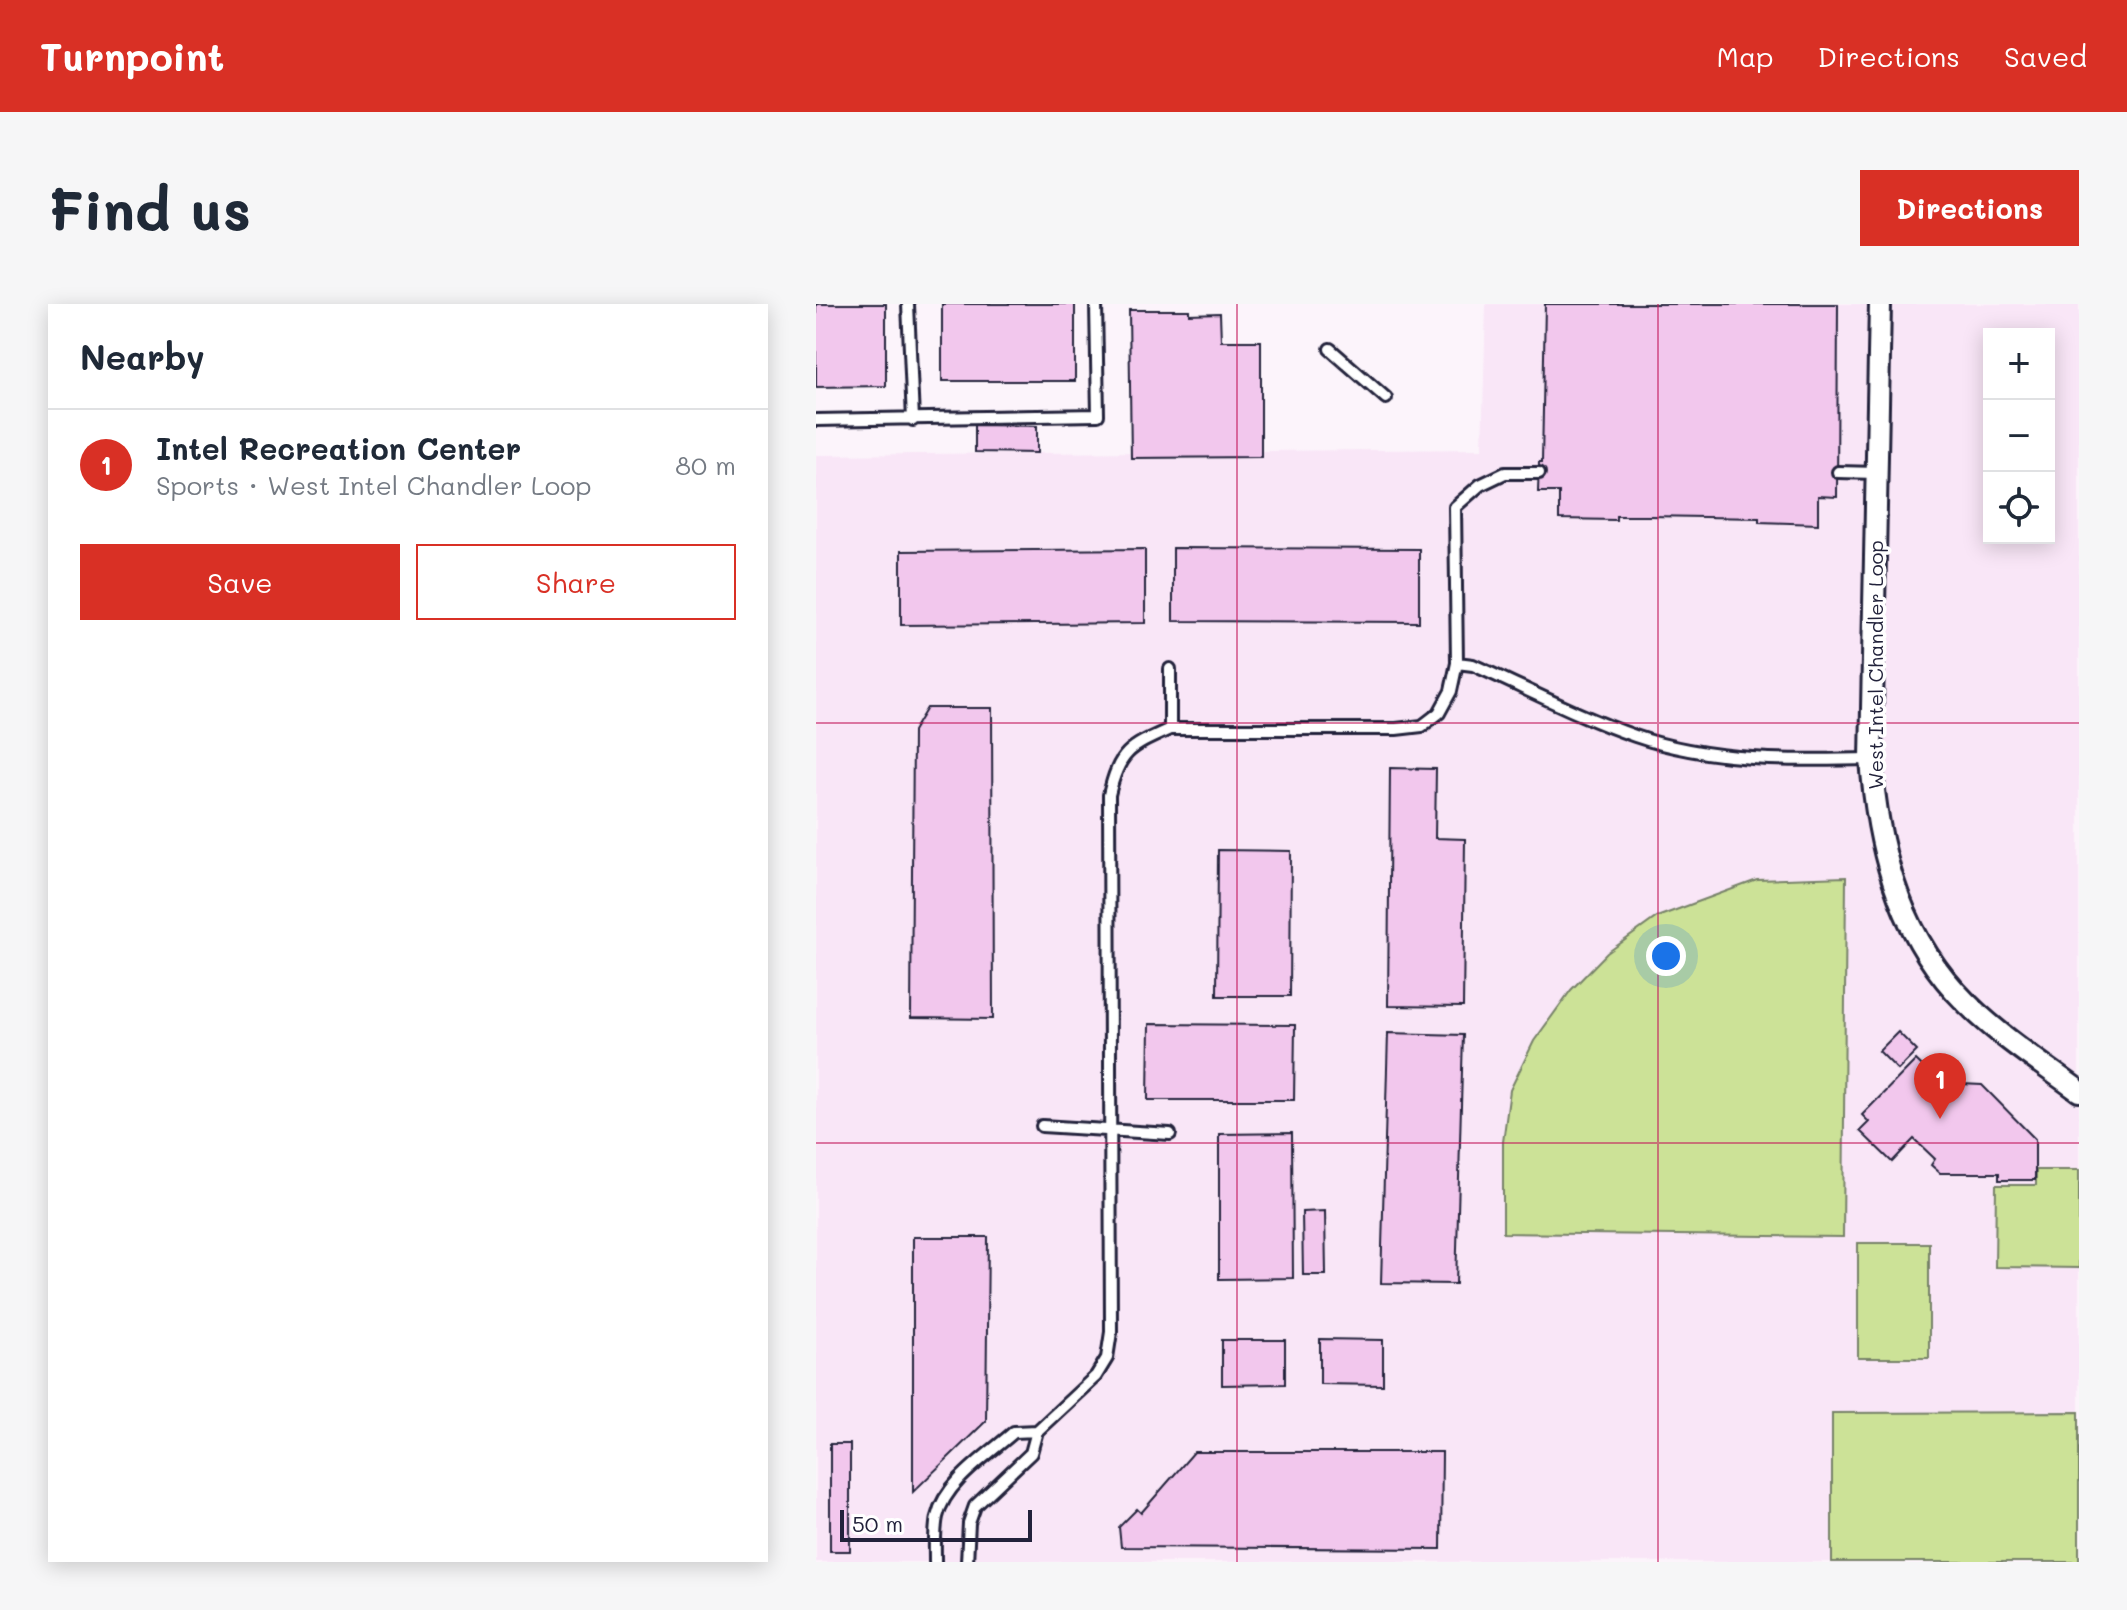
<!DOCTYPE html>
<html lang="en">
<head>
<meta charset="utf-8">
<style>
  body { margin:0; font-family:Mali,sans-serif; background:#f6f6f7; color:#1f2937 }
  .controls { position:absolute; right:24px; top:24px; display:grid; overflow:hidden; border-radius:0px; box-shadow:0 4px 20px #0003 }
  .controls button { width:72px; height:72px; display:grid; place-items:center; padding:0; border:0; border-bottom:2px solid #e0e1e3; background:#fff; color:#1f2937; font:40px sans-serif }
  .scale { position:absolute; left:24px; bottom:20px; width:192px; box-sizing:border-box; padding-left:8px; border:4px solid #22223b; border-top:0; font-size:22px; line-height:28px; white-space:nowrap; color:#22223b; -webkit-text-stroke:6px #fff; paint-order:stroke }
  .you { position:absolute; left:850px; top:652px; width:28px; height:28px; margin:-20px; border:6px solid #fff; border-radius:50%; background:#1a73e8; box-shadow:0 0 0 12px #1a73e833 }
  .badge { display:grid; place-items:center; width:52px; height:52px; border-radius:50%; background:#d93025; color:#fff; font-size:26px; font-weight:700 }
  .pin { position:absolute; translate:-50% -66px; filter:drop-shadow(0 2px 4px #0008) }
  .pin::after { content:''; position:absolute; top:42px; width:28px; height:24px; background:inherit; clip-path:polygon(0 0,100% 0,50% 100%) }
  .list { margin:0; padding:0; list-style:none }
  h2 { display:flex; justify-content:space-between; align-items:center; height:104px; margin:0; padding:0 32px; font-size:34px }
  h2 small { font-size:26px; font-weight:400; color:#747a83 }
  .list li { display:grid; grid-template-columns:52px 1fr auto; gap:24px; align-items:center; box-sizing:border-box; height:112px; padding:0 32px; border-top:2px solid #e0e1e3 }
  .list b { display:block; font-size:30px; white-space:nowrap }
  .list p { margin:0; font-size:26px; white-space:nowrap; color:#747a83 }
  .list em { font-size:26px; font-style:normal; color:#747a83 }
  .actions { display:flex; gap:16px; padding:24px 32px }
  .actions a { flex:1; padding:18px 0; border:2px solid #d93025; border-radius:0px; text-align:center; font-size:28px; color:#d93025 }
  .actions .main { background:#d93025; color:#fff }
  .icon { flex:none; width:44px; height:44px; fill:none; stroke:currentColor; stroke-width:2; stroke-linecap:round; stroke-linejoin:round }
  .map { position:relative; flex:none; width:1263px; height:1258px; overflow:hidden; border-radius:0px }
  header { display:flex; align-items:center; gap:48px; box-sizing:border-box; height:112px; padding:0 40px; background:#d93025; color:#fff }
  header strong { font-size:38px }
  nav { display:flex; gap:44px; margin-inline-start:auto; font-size:28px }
  .intro { display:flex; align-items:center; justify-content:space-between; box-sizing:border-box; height:192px; padding:0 48px }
  h1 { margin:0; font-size:56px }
  .button { padding:20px 36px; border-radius:0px; background:#d93025; color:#fff; font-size:28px; font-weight:700 }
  main { display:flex; gap:48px; padding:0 48px }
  aside { flex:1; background:#fff; border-radius:0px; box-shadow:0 4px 20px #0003 }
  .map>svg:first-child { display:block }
  .built { fill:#f9e6f7; fill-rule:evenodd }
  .green { fill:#cce297; stroke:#778269; stroke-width:2 }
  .building { fill:#f2c7ed; stroke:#22223b; stroke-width:2 }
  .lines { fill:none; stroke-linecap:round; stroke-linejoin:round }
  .lane-casing { stroke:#22223b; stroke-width:16 }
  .street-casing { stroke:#22223b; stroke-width:26 }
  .lane { stroke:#fff; stroke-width:10 }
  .street { stroke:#fff; stroke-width:20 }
  .grid { fill:none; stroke:#c2185b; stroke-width:2; stroke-opacity:0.55 }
  .labels { text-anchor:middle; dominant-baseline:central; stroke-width:7; stroke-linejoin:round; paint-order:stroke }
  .street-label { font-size:20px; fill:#22223b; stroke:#fff }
</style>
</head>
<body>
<header>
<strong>Turnpoint</strong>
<nav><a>Map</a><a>Directions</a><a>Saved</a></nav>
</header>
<div class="intro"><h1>Find us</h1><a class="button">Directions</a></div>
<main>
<aside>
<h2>Nearby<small></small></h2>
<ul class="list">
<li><span class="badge">1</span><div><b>Intel Recreation Center</b><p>Sports · West Intel Chandler Loop</p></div><em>80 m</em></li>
</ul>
<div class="actions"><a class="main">Save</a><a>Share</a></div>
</aside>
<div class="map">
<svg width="1263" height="1258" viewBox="0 0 1263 1258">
  <rect width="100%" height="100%" fill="#fcf4fb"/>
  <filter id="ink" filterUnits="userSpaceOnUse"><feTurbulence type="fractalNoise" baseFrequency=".0125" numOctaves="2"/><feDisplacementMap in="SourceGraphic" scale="16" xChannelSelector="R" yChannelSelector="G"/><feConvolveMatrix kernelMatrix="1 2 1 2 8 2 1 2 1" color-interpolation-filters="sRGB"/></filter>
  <g filter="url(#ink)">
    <!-- built -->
    <path class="built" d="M 670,0 L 1263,0 L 1263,1258 L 0,1258 L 0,151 L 666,145 ZM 1173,30 L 1233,30 L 1233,234 L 1173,234 Z"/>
    <!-- green -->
    <path class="green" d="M 1030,573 L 1027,933 L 687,929 L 687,838 L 694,786 L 718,737 L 755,686 L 791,649 L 841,613 L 941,576 Z
      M 1220,866 L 1263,866 L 1263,964 L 1179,963 L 1180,881 L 1220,881 Z
      M 1042,939 L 1113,939 L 1113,1054 L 1042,1054 Z
      M 1263,1108 L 1263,1258 L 1016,1258 L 1016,1109 Z"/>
    <!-- building -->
    <path class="building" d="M 0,0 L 70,0 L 70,82 L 0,83 Z
      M 126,0 L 259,0 L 259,77 L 126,77 Z
      M 729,0 L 1022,0 L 1021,193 L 1002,192 L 1002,220 L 943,218 L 943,214 L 833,212 L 800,212 L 800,216 L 743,215 L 743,188 L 722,188 L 723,158 L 726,158 Z
      M 313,6 L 373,6 L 373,10 L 404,9 L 405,37 L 445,37 L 445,153 L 315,154 Z
      M 159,121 L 221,122 L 221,149 L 159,148 Z
      M 357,244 L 603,245 L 603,318 L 357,317 Z
      M 329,245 L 329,319 L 85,321 L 85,247 Z
      M 111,404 L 176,404 L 177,715 L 95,714 L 97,427 Z
      M 574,464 L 620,465 L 619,534 L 649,535 L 647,703 L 572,702 Z
      M 402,546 L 475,547 L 474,692 L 401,692 Z
      M 333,720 L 479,721 L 478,796 L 332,796 Z
      M 1082,728 L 1101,747 L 1082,766 L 1063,747 Z
      M 572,729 L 647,731 L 640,980 L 565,979 Z
      M 1100,756 L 1124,779 L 1166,781 L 1219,835 L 1219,876 L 1183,876 L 1183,869 L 1124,869 L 1115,861 L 1119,855 L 1098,835 L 1076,858 L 1044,827 L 1053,818 L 1046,811 Z
      M 476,829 L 477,974 L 403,975 L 403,830 Z
      M 509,907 L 510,971 L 487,971 L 486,908 Z
      M 97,933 L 172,933 L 170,1117 L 97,1188 Z
      M 504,1035 L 567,1036 L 567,1081 L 504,1080 Z
      M 406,1036 L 469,1036 L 469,1080 L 406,1081 Z
      M 14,1140 L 34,1140 L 34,1247 L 14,1247 Z
      M 378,1148 L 626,1148 L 625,1245 L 305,1243 L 303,1223 L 321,1205 L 325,1209 Z"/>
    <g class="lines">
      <defs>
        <path id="lane" d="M 92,0 L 97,116
          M 514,45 L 570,94
          M 0,116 L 282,111 L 280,0
          M 1022,168 L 1061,169
          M 641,359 L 657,361 C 711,385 764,413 819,432 C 894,458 978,457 1055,455
          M 354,365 L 354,425
          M 226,822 L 354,830
          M 119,1258 C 119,1243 118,1228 121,1213 C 129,1178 172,1151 198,1128 L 221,1127
          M 151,1258 L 153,1219 L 159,1202 L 215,1149 L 221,1127 L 280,1072 L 291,1054 L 295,1028 L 293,491 C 303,447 314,443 354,425 L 580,425 L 606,422 L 623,409 L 635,387 L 641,359 L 639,203 L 664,181 L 689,169 L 723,169"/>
        <path id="street" d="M 1064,0 L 1055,455 C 1061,538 1081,623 1139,687 C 1175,727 1221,756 1263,787"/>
      </defs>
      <!-- lane casing -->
      <use href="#lane" class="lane-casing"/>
      <!-- street casing -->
      <use href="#street" class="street-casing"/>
      <!-- lane -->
      <use href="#lane" class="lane"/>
      <!-- street -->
      <use href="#street" class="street"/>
    </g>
  </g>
  <!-- grid -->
  <path class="grid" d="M 421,0 L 421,1258M 842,0 L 842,1258M 0,419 L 1263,419M 0,839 L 1263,839"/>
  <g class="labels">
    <!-- street labels -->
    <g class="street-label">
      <text transform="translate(1059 361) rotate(-90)">West Intel Chandler Loop</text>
    </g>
  </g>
</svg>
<div class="controls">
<button>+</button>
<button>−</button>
<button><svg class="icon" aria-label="locate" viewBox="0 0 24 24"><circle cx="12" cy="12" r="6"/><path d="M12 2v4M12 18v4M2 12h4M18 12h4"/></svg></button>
</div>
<div class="scale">50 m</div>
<div class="you"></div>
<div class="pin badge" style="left:1124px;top:815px">1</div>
</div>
</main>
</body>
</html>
